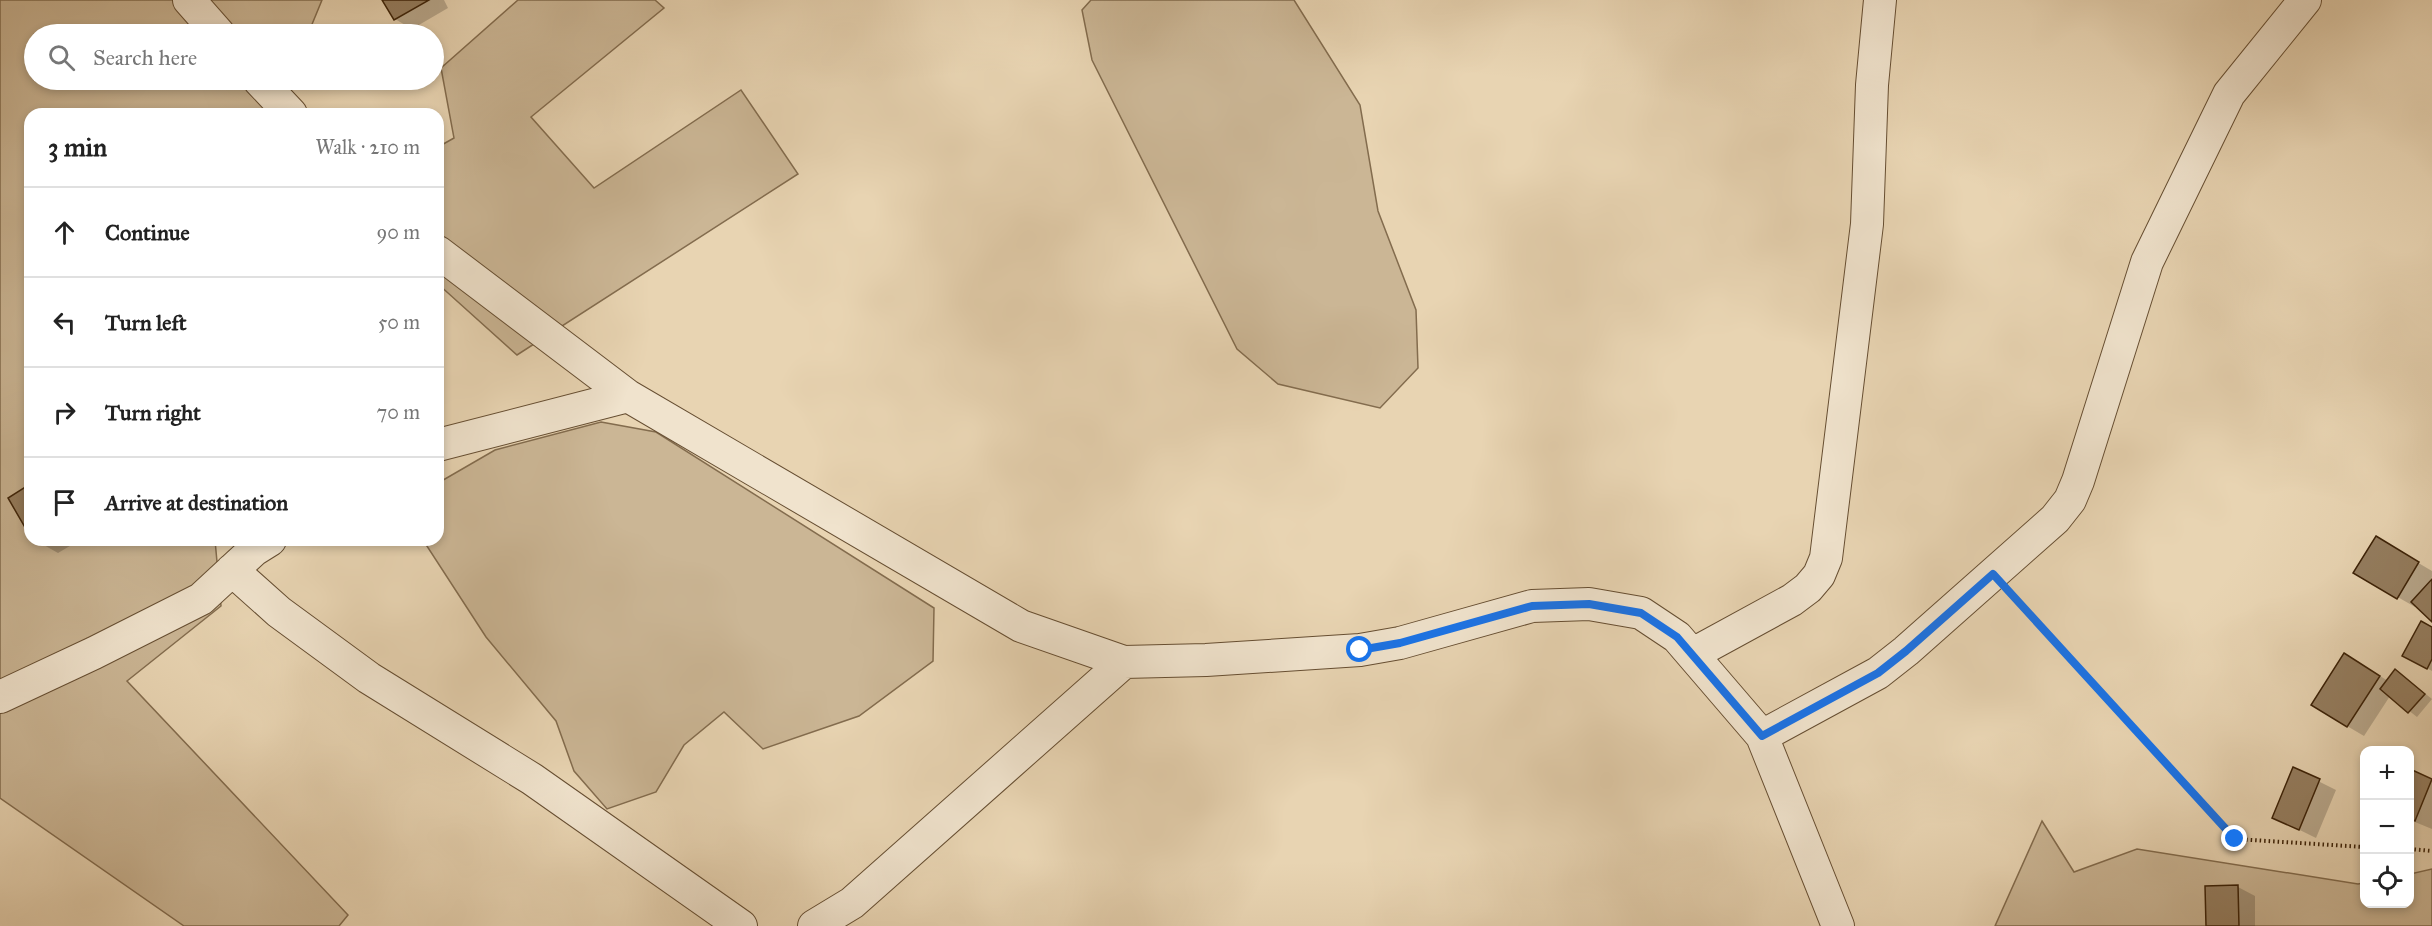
<!DOCTYPE html>
<html lang="en">
<head>
<meta charset="utf-8">
<style>
  body { margin:0; font-family:"IM FELL Great Primer",serif; background:#f6f6f6; color:#222 }
  .controls { position:absolute; right:18px; bottom:18px; display:grid; overflow:hidden; border-radius:12px; box-shadow:0 3px 9px #0003 }
  .controls button { width:54px; height:54px; display:grid; place-items:center; padding:0; border:0; border-bottom:2px solid #e0e0e0; background:#fff; color:#222; font:30px sans-serif }
  .stop { position:absolute; width:18px; height:18px; margin:-14px; border:4px solid #1a73e8; border-radius:50%; background:#fff }
  .stop.end { background:#1a73e8; border-color:#fff; box-shadow:0 2px 6px #0008 }
  .list { margin:0; padding:0; list-style:none }
  h2 { display:flex; justify-content:space-between; align-items:center; height:78px; margin:0; padding:0 24px; font-size:26px }
  h2 small { font-size:20px; font-weight:400; color:#767676 }
  .list li { display:grid; grid-template-columns:39px 1fr auto; gap:18px; align-items:center; box-sizing:border-box; height:90px; padding:0 24px; border-top:2px solid #e0e0e0 }
  .list b { display:block; font-size:22px; white-space:nowrap }
  .list em { font-size:20px; font-style:normal; color:#767676 }
  .icon { flex:none; width:33px; height:33px; fill:none; stroke:currentColor; stroke-width:2; stroke-linecap:round; stroke-linejoin:round }
  .map { position:relative; flex:none; width:2432px; height:926px; overflow:hidden }
  .search { position:absolute; background:#fff; box-shadow:0 3px 9px #0003; left:24px; top:24px; width:420px; height:66px; display:flex; align-items:center; gap:15px; box-sizing:border-box; padding:0 21px; border-radius:33px; color:#767676; font-size:22px }
  .panel { position:absolute; background:#fff; box-shadow:0 3px 9px #0003; left:24px; top:108px; width:420px; height:438px; border-radius:18px }
  .map>svg:first-child { display:block }
  .green { fill:#cbb695; stroke:#836c4e; stroke-width:1.5 }
  .shadow { fill:#0003 }
  .building { fill:#957e60; stroke:#3b2107; stroke-width:1.5 }
  .lines { fill:none; stroke-linecap:round; stroke-linejoin:round }
  .street-casing { stroke:#664e32; stroke-width:34 }
  .path { stroke:#3b2107; stroke-width:4; stroke-dasharray:1.5 3; stroke-linecap:butt }
  .street { stroke:#f0e3cd; stroke-width:32 }
  .route { stroke:#1a73e8; stroke-width:8 }
</style>
</head>
<body>
<div class="map">
<svg width="2432" height="926" viewBox="0 0 2432 926">
  <rect width="100%" height="100%" fill="#e8d4b2"/>
  <filter id="stains"><feTurbulence type="fractalNoise" baseFrequency=".00333" numOctaves="4"/><feColorMatrix values="0 0 0 0 .2 0 0 0 0 .09 0 0 0 0 .02 0 0 0 .5 -.17"/></filter>
  <radialGradient id="worn" r=".72"><stop offset=".6" stop-color="#630" stop-opacity="0"/><stop offset="1" stop-color="#630" stop-opacity=".3"/></radialGradient>
  <!-- green -->
  <path class="green" d="M 0,0 L 322,0 L 308,34 L 34,34 L 34,80 L 289,80 L 274,114 L 30,114 L 30,540 L 215,540 L 221,606 L 127,681 L 348,915 L 339,926 L 184,926 L 0,798 Z
    M 518,0 L 655,0 L 664,8 L 531,117 L 594,188 L 741,90 L 798,174 L 517,355 L 438,284 L 438,147 L 454,138 L 441,68 Z
    M 1091,0 L 1294,0 L 1360,105 L 1378,211 L 1416,310 L 1418,368 L 1380,408 L 1278,384 L 1237,349 L 1092,60 L 1082,10 Z
    M 601,422 L 656,432 L 934,608 L 933,661 L 859,716 L 763,749 L 724,712 L 684,745 L 656,792 L 607,809 L 574,771 L 556,721 L 486,637 L 423,540 L 438,540 L 438,483 L 495,450 Z
    M 2042,821 L 2074,872 L 2137,849 L 2358,884 L 2364,883 L 2364,904 L 2410,904 L 2410,874 L 2432,869 L 2432,926 L 1995,926 Z"/>
  <!-- shadow -->
  <path class="shadow" d="M 384,0 L 444,0 L 448,8 L 412,29 L 395,19 Z
    M 2376,538 L 2432,571 L 2432,577 L 2428,584 L 2432,581 L 2432,620 L 2416,605 L 2415,607 L 2356,573 Z
    M 35,540 L 80,540 L 58,553 Z
    M 2432,629 L 2432,671 L 2404,655 Z
    M 2361,664 L 2388,681 L 2403,676 L 2432,699 L 2417,717 L 2390,696 L 2364,736 L 2347,726 Z
    M 2294,769 L 2336,790 L 2316,838 L 2273,817 Z
    M 2410,771 L 2432,780 L 2432,829 L 2410,820 Z
    M 2238,887 L 2255,896 L 2255,926 L 2208,926 Z"/>
  <!-- building -->
  <path class="building" d="M 382,0 L 429,0 L 394,20 Z
    M 30,484 L 30,536 L 8,498 Z
    M 2376,536 L 2419,562 L 2397,599 L 2353,573 Z
    M 2432,579 L 2432,622 L 2411,602 Z
    M 2421,621 L 2432,627 L 2432,659 L 2427,669 L 2402,656 Z
    M 2344,653 L 2380,676 L 2347,727 L 2311,705 Z
    M 2395,669 L 2425,694 L 2408,713 L 2380,689 Z
    M 2293,767 L 2320,779 L 2299,830 L 2272,818 Z
    M 2410,769 L 2432,779 L 2415,821 L 2410,818 Z
    M 2238,885 L 2239,926 L 2206,926 L 2205,886 Z"/>
  <g class="lines">
    <defs>
      <path id="street" d="M 189,0 L 219,34
        M 259,80 L 291,114
        M 438,252 L 628,396 L 1021,626 L 1124,662 L 1206,660 L 1360,650 L 1400,643 L 1532,606 L 1589,604 L 1641,613 L 1677,637 L 1762,736 L 1838,926
        M 438,445 L 628,396
        M 232,570 L 279,612 L 369,678 L 532,779 L 741,926
        M 1693,654 L 1792,600 L 1808,588 L 1819,575 L 1826,558 L 1867,224 L 1872,85 L 1880,0
        M 0,697 L 94,653 L 201,599 L 254,550 L 270,540
        M 1762,736 L 1878,673 L 1906,651 L 2055,519 L 2070,500 L 2078,481 L 2147,262 L 2229,94 L 2305,0
        M 814,926 L 852,903 L 1124,662"/>
    </defs>
    <!-- street casing -->
    <use href="#street" class="street-casing"/>
    <!-- path -->
    <path class="path" d="M 2015,598 L 2235,839 L 2364,847
      M 2410,849 L 2432,851"/>
    <!-- street -->
    <use href="#street" class="street"/>
  </g>
  <g class="lines">
    <!-- route -->
    <path class="route" d="M 1360,650 L 1400,643 L 1532,606 L 1589,604 L 1641,613 L 1677,637 L 1762,736 L 1878,673 L 1906,651 L 1993,574 L 2235,839"/>
  </g>
  <rect width="100%" height="100%" filter="url(#stains)"/>
  <rect width="100%" height="100%" fill="url(#worn)"/>
</svg>
<div class="controls">
<button>+</button>
<button>−</button>
<button><svg class="icon" aria-label="locate" viewBox="0 0 24 24"><circle cx="12" cy="12" r="6"/><path d="M12 2v4M12 18v4M2 12h4M18 12h4"/></svg></button>
</div>
<div class="stop" style="left:1360px;top:650px"></div>
<div class="stop end" style="left:2235px;top:839px"></div>
<div class="search"><svg class="icon" aria-label="search" viewBox="0 0 24 24"><circle cx="10" cy="10" r="6"/><path d="M15 15l6 6"/></svg>Search here</div>
<section class="panel">
<h2>3 min<small>Walk · 210 m</small></h2>
<ul class="list">
<li><svg class="icon" aria-label="ahead" viewBox="0 0 24 24"><path d="M12 20V5M6 11l6-6 6 6"/></svg><div><b>Continue</b></div><em>90 m</em></li>
<li><svg class="icon" aria-label="left" viewBox="0 0 24 24"><path d="M17 20v-9H6M10 6l-5 5 5 5"/></svg><div><b>Turn left</b></div><em>50 m</em></li>
<li><svg class="icon" aria-label="right" viewBox="0 0 24 24"><path d="M7 20v-9h11M14 6l5 5-5 5"/></svg><div><b>Turn right</b></div><em>70 m</em></li>
<li><svg class="icon" aria-label="arrive" viewBox="0 0 24 24"><path d="M6 21V4h12l-3 4 3 4H6"/></svg><div><b>Arrive at destination</b></div></li>
</ul>
</section>
</div>
</body>
</html>
